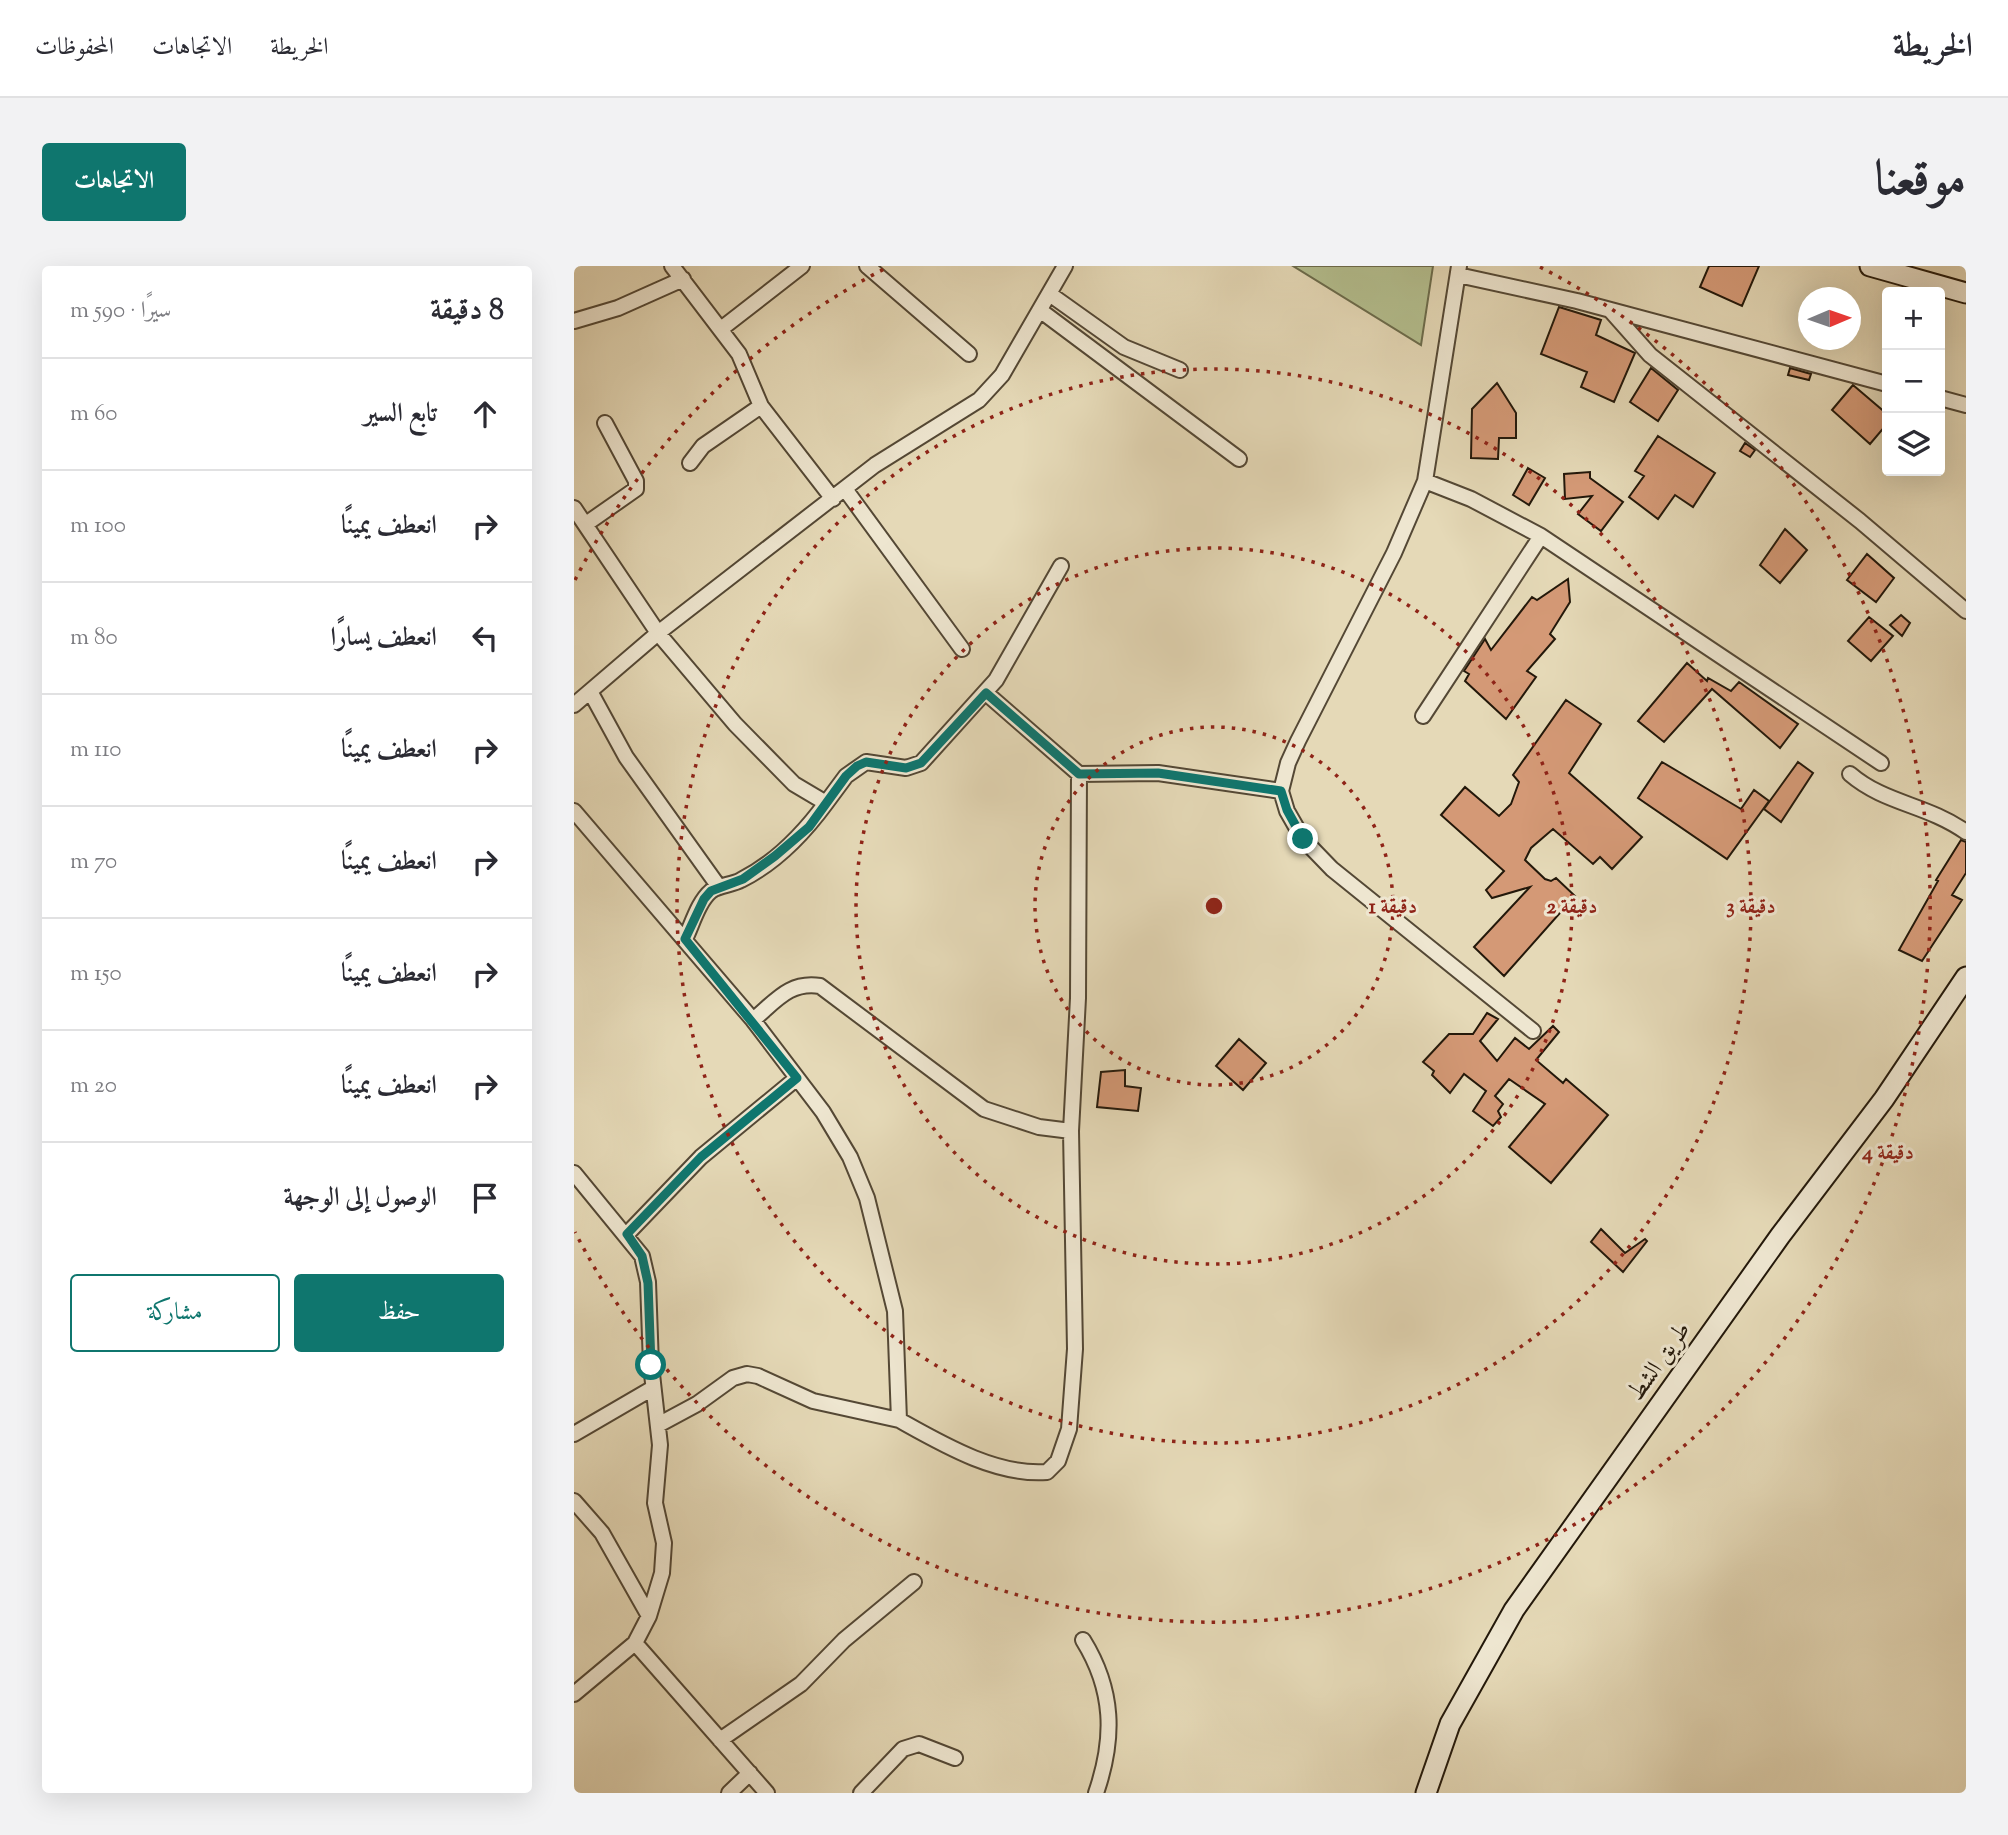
<!DOCTYPE html>
<html lang="ar">
<head>
<meta charset="utf-8">
<style>
  body { margin:0; font-family:"Sorts Mill Goudy",Amiri,serif; background:#f2f2f3; color:#2b2b33; direction:rtl }
  .controls { position:absolute; right:21px; top:21px; display:grid; overflow:hidden; border-radius:7px; box-shadow:0 7px 28px #0002 }
  .controls button { width:63px; height:63px; display:grid; place-items:center; padding:0; border:0; border-bottom:2px solid #e1e1e2; background:#fff; color:#2b2b33; font:35px sans-serif }
  .compass { position:absolute; left:1224px; top:21px; width:63px; height:63px; border-radius:50%; background:#fff; box-shadow:0 7px 28px #0002; rotate:88deg }
  .stop { position:absolute; width:21px; height:21px; margin:-16px; border:5px solid #0f766e; border-radius:50%; background:#fff }
  .stop.end { background:#0f766e; border-color:#fff; box-shadow:0 2px 7px #0008 }
  .list { margin:0; padding:0; list-style:none }
  h2 { display:flex; justify-content:space-between; align-items:center; height:91px; margin:0; padding:0 28px; font-size:30px }
  h2 small { font-size:23px; font-weight:400; color:#7c7c81 }
  .list li { display:grid; grid-template-columns:46px 1fr auto; gap:21px; align-items:center; box-sizing:border-box; height:112px; padding:0 28px; border-top:2px solid #e1e1e2 }
  .list b { display:block; font-size:26px; white-space:nowrap }
  .list em { font-size:23px; font-style:normal; color:#7c7c81 }
  .actions { display:flex; gap:14px; padding:21px 28px }
  .actions a { flex:1; padding:16px 0; border:2px solid #0f766e; border-radius:7px; text-align:center; font-size:24px; color:#0f766e }
  .actions .main { background:#0f766e; color:#fff }
  .icon { flex:none; width:38px; height:38px; fill:none; stroke:currentColor; stroke-width:2; stroke-linecap:round; stroke-linejoin:round }
  .map { position:relative; flex:none; width:1392px; height:1527px; overflow:hidden; direction:ltr; border-radius:7px }
  header { display:flex; align-items:center; gap:42px; box-sizing:border-box; height:98px; padding:0 35px; background:#fff; border-bottom:2px solid #e1e1e2 }
  header strong { font-size:33px }
  nav { display:flex; gap:38px; margin-inline-start:auto; font-size:24px }
  .intro { display:flex; align-items:center; justify-content:space-between; box-sizing:border-box; height:168px; padding:0 42px }
  h1 { margin:0; font-size:49px }
  .button { padding:18px 32px; border-radius:7px; background:#0f766e; color:#fff; font-size:24px; font-weight:700 }
  main { display:flex; gap:42px; padding:0 42px }
  aside { flex:1; background:#fff; border-radius:7px; box-shadow:0 7px 28px #0002 }
  .map>svg:first-child { display:block }
  .green { fill:#b4bf8f; stroke:#6c6c4c; stroke-width:2 }
  .building { fill:#d49976; stroke:#23180a; stroke-width:2 }
  .lines { fill:none; stroke-linecap:round; stroke-linejoin:round }
  .street-casing { stroke:#544835; stroke-width:18 }
  .secondary-casing { stroke:#23180a; stroke-width:23 }
  .street { stroke:#eee6d0; stroke-width:14 }
  .secondary { stroke:#eee6d0; stroke-width:19 }
  .route { stroke:#0f766e; stroke-width:9 }
  .ring { fill:none; stroke:#8f2418; stroke-width:3.5; stroke-dasharray:3.5 7 }
  .labels { text-anchor:middle; dominant-baseline:central; stroke-width:6; stroke-linejoin:round; paint-order:stroke }
  .street-label { font-size:24px; fill:#23180a; stroke:#eee6d0 }
  .centre { fill:#8f2418; stroke:#eee6d0; stroke-width:3.5 }
  .ring-label { font-size:21px; text-anchor:middle; font-weight:bold; fill:#8f2418; stroke:#eee6d0; stroke-width:6; stroke-linejoin:round; paint-order:stroke }
</style>
</head>
<body>
<header>
<strong>الخريطة</strong>
<nav><a>الخريطة</a><a>الاتجاهات</a><a>المحفوظات</a></nav>
</header>
<div class="intro"><h1>موقعنا</h1><a class="button">الاتجاهات</a></div>
<main>
<div class="map">
<svg width="1392" height="1527" viewBox="0 0 1392 1527">
  <rect width="100%" height="100%" fill="#e5d9b7"/>
  <filter id="stains"><feTurbulence type="fractalNoise" baseFrequency=".00286" numOctaves="4"/><feColorMatrix values="0 0 0 0 .2 0 0 0 0 .09 0 0 0 0 .02 0 0 0 .5 -.17"/></filter>
  <radialGradient id="worn" r=".72"><stop offset=".6" stop-color="#630" stop-opacity="0"/><stop offset="1" stop-color="#630" stop-opacity=".3"/></radialGradient>
  <!-- green -->
  <path class="green" d="M 719,0 L 859,0 L 847,79 Z"/>
  <!-- building -->
  <path class="building" d="M 1135,0 L 1185,0 L 1168,40 L 1126,21 Z
    M 985,41 L 1027,54 L 1022,69 L 1061,87 L 1040,136 L 1007,121 L 1013,106 L 967,88 Z
    M 1077,102 L 1104,124 L 1084,155 L 1056,136 Z
    M 1216,102 L 1237,108 L 1235,114 L 1214,109 Z
    M 923,117 L 942,147 L 942,172 L 925,172 L 924,193 L 897,192 L 898,143 Z
    M 1279,119 L 1313,148 L 1313,158 L 1296,178 L 1258,144 Z
    M 1084,170 L 1141,207 L 1119,241 L 1101,229 L 1084,253 L 1055,231 L 1070,210 L 1061,205 Z
    M 1171,177 L 1181,184 L 1176,191 L 1166,185 Z
    M 954,202 L 971,212 L 955,239 L 939,229 Z
    M 1016,206 L 1016,212 L 1049,236 L 1027,265 L 1004,248 L 1018,230 L 991,233 L 990,208 Z
    M 1211,263 L 1233,284 L 1206,317 L 1186,299 Z
    M 1293,288 L 1320,312 L 1302,336 L 1273,314 Z
    M 994,313 L 996,336 L 976,368 L 981,373 L 953,405 L 962,411 L 932,453 L 891,415 L 895,408 L 890,405 L 911,373 L 917,384 L 958,331 L 963,334 Z
    M 1327,349 L 1336,357 L 1328,370 L 1316,359 Z
    M 1295,351 L 1319,370 L 1297,395 L 1274,375 Z
    M 1113,397 L 1133,415 L 1134,412 L 1157,425 L 1165,416 L 1224,458 L 1206,482 L 1138,423 L 1090,476 L 1064,455 Z
    M 992,434 L 1027,458 L 995,507 L 1068,571 L 1038,603 L 1026,591 L 1019,598 L 979,563 L 957,582 L 951,594 L 971,613 L 977,615 L 982,612 L 1001,630 L 930,710 L 900,681 L 956,621 L 918,632 L 912,624 L 930,605 L 867,549 L 891,521 L 925,550 L 937,538 L 945,516 L 939,509 Z
    M 1088,496 L 1167,543 L 1180,524 L 1195,535 L 1153,593 L 1064,532 Z
    M 1224,496 L 1239,507 L 1207,556 L 1190,543 Z
    M 1387,574 L 1392,576 L 1392,607 L 1378,629 L 1388,634 L 1348,695 L 1325,684 L 1364,615 L 1362,614 Z
    M 913,747 L 924,753 L 906,775 L 923,795 L 941,772 L 955,783 L 979,760 L 985,766 L 962,794 L 989,817 L 992,813 L 1034,849 L 977,917 L 935,881 L 971,838 L 935,813 L 921,830 L 929,838 L 924,845 L 927,851 L 919,860 L 899,845 L 912,825 L 890,808 L 876,827 L 858,809 L 860,805 L 849,796 L 875,768 L 899,768 Z
    M 665,773 L 692,797 L 669,824 L 642,800 Z
    M 551,804 L 551,820 L 567,822 L 564,845 L 523,841 L 527,806 Z
    M 1027,963 L 1051,987 L 1071,973 L 1073,975 L 1049,1006 L 1017,976 Z"/>
  <g class="lines">
    <defs>
      <path id="street" d="M 98,0 L 165,88 L 187,140 L 259,233
        M 293,0 L 395,88
        M 885,0 L 851,215 L 820,287 L 724,475 L 714,497 L 707,525 L 713,545 L 729,573 L 758,603 L 959,765
        M 884,9 L 1003,35 L 1313,118
        M 477,29 L 550,81 L 606,104
        M 467,45 L 665,193
        M 1037,45 L 1076,89 L 1286,255 L 1392,345
        M 0,55 L 44,42 L 109,13
        M 147,63 L 228,0
        M 1366,132 L 1392,139
        M 116,197 L 129,180 L 187,140
        M 851,215 L 897,233 L 967,270 L 1307,497
        M 271,223 L 388,383
        M 0,242 L 84,367 L 161,458 L 220,518 L 252,537 L 272,510 L 292,496 L 332,502 L 347,497 L 422,414 L 487,300
        M 12,258 L 62,223 L 62,215 L 31,157
        M 17,427 L 52,491 L 145,621
        M 412,427 L 505,508 L 584,507 L 707,525
        M 0,439 L 84,367 L 301,199 L 405,134 L 428,109 L 491,0
        M 849,450 L 967,270
        M 1276,508 C 1311,538 1352,538 1392,566
        M 0,545 L 179,754 L 249,846 L 276,891 L 293,932 L 321,1045 L 325,1154 C 368,1178 422,1210 473,1206 L 484,1195 L 495,1163 L 501,1083 L 497,865 L 504,732 L 505,508
        M 111,673 C 118,659 124,636 137,625 C 145,619 158,619 167,614 C 201,597 230,567 252,537
        M 179,754 C 201,736 215,715 246,720 L 410,843 L 465,861 L 497,865
        M 0,907 L 68,990 L 74,1016 L 77,1099 L 86,1179 L 81,1237 L 90,1277 L 88,1307 L 75,1350 L 61,1377 L 0,1428
        M 53,968 L 127,891 L 223,812
        M 84,1159 L 123,1138 L 159,1112 L 173,1108 L 184,1110 L 239,1135 L 325,1154
        M 0,1168 L 79,1122
        M 0,1235 L 28,1267 L 75,1350
        M 509,1374 C 540,1424 541,1472 522,1527
        M 61,1377 L 193,1527
        M 146,1474 L 227,1418 L 270,1374 L 340,1316
        M 155,1527 L 176,1507
        M 287,1527 L 329,1483 L 345,1478 L 381,1492"/>
      <path id="secondary" d="M 1296,0 L 1392,27
        M 852,1527 L 876,1458 L 940,1344 L 1206,970 L 1310,833 L 1392,711"/>
    </defs>
    <!-- street casing -->
    <use href="#street" class="street-casing"/>
    <!-- secondary casing -->
    <use href="#secondary" class="secondary-casing"/>
    <!-- street -->
    <use href="#street" class="street"/>
    <!-- secondary -->
    <use href="#secondary" class="secondary"/>
  </g>
  <g class="lines">
    <!-- route -->
    <path class="route" d="M 77,1099 L 74,1017 L 68,990 L 53,968 L 127,891 L 223,812 L 111,673 L 130,633 L 137,625 L 169,613 L 201,590 L 235,561 L 272,510 L 283,500 L 292,496 L 332,502 L 347,497 L 412,427 L 505,508 L 584,507 L 707,525 L 713,544 L 729,573"/>
  </g>
  <!-- distance rings -->
  <g class="ring">
    <circle cx="640" cy="640" r="179"/>
    <circle cx="640" cy="640" r="358"/>
    <circle cx="640" cy="640" r="537"/>
    <path d="M1 314A717 717 0 0 1 314 1M966 1A717 717 0 1 1 1 966"/>
  </g>
  <g class="labels">
    <!-- street labels -->
    <g class="street-label">
      <text transform="translate(1086 1096) rotate(-55)">طريق الشط</text>
    </g>
  </g>
  <circle cx="640" cy="640" r="10" class="centre"/>
  <g class="ring-label">
    <text x="819" y="647">1 دقيقة</text>
    <text x="998" y="647">2 دقيقة</text>
    <text x="1177" y="647">3 دقيقة</text>
    <text x="1314" y="893">4 دقيقة</text>
  </g>
  <rect width="100%" height="100%" filter="url(#stains)"/>
  <rect width="100%" height="100%" fill="url(#worn)"/>
</svg>
<div class="controls">
<button>+</button>
<button>−</button>
<button><svg class="icon" aria-label="layers" viewBox="0 0 24 24"><path d="M12 4l9 5-9 5-9-5zM3 14l9 5 9-5"/></svg></button>
</div>
<svg class="compass" viewBox="-18 -18 36 36"><path d="M0-13l5 13h-10z" fill="#e53935"/><path d="M0 13l5-13h-10z" fill="#7c7c81"/></svg>
<div class="stop" style="left:77px;top:1099px"></div>
<div class="stop end" style="left:729px;top:573px"></div>
</div>
<aside>
<h2>8 دقيقة<small>سيرًا · 590 m</small></h2>
<ul class="list">
<li><svg class="icon" aria-label="ahead" viewBox="0 0 24 24"><path d="M12 20V5M6 11l6-6 6 6"/></svg><div><b>تابع السير</b></div><em>60 m</em></li>
<li><svg class="icon" aria-label="right" viewBox="0 0 24 24"><path d="M7 20v-9h11M14 6l5 5-5 5"/></svg><div><b>انعطف يمينًا</b></div><em>100 m</em></li>
<li><svg class="icon" aria-label="left" viewBox="0 0 24 24"><path d="M17 20v-9H6M10 6l-5 5 5 5"/></svg><div><b>انعطف يسارًا</b></div><em>80 m</em></li>
<li><svg class="icon" aria-label="right" viewBox="0 0 24 24"><path d="M7 20v-9h11M14 6l5 5-5 5"/></svg><div><b>انعطف يمينًا</b></div><em>110 m</em></li>
<li><svg class="icon" aria-label="right" viewBox="0 0 24 24"><path d="M7 20v-9h11M14 6l5 5-5 5"/></svg><div><b>انعطف يمينًا</b></div><em>70 m</em></li>
<li><svg class="icon" aria-label="right" viewBox="0 0 24 24"><path d="M7 20v-9h11M14 6l5 5-5 5"/></svg><div><b>انعطف يمينًا</b></div><em>150 m</em></li>
<li><svg class="icon" aria-label="right" viewBox="0 0 24 24"><path d="M7 20v-9h11M14 6l5 5-5 5"/></svg><div><b>انعطف يمينًا</b></div><em>20 m</em></li>
<li><svg class="icon" aria-label="arrive" viewBox="0 0 24 24"><path d="M6 21V4h12l-3 4 3 4H6"/></svg><div><b>الوصول إلى الوجهة</b></div></li>
</ul>
<div class="actions"><a class="main">حفظ</a><a>مشاركة</a></div>
</aside>
</main>
</body>
</html>
